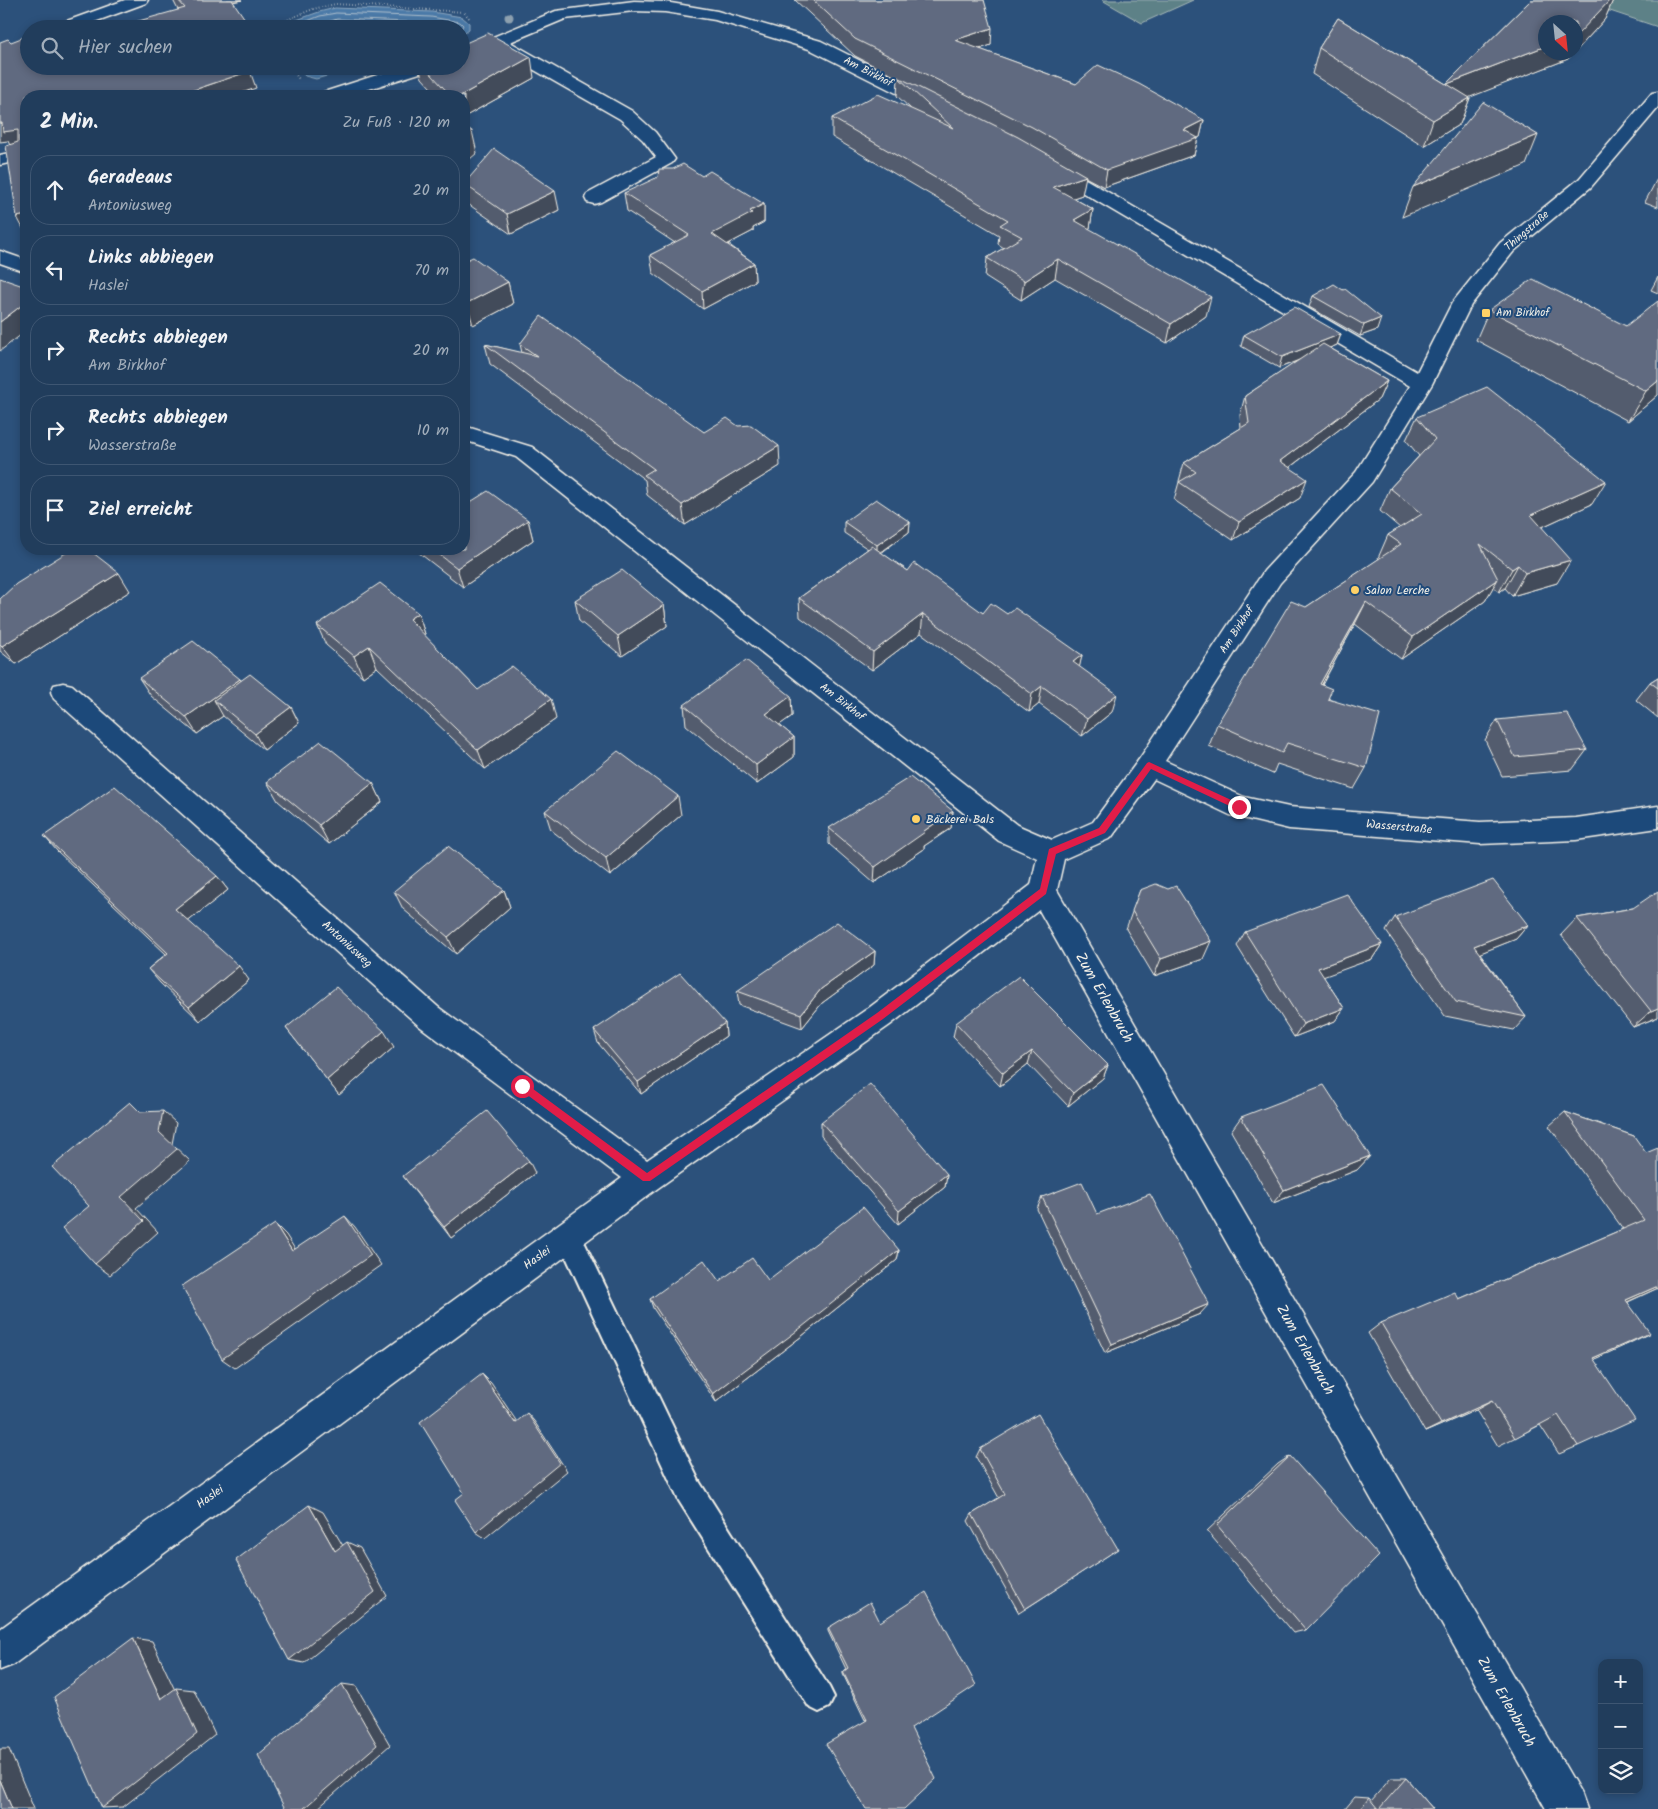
<!DOCTYPE html>
<html lang="de">
<head>
<meta charset="utf-8">
<style>
  body { margin:0; font-family:Kalam,sans-serif; background:#294462; color:#f1f3f6 }
  .controls { position:absolute; right:15px; bottom:15px; display:grid; overflow:hidden; border-radius:10px; box-shadow:0 2px 8px #0003 }
  .controls button { width:45px; height:45px; display:grid; place-items:center; padding:0; border:0; border-bottom:1px solid #3e5672; background:#213d5c; color:#f1f3f6; font:25px sans-serif }
  .compass { position:absolute; left:1538px; top:15px; width:45px; height:45px; border-radius:50%; background:#213d5c; box-shadow:0 2px 8px #0003; rotate:153deg }
  .stop { position:absolute; width:15px; height:15px; margin:-11px; border:4px solid #e11d48; border-radius:50%; background:#fff }
  .stop.end { background:#e11d48; border-color:#fff; box-shadow:0 1px 5px #0008 }
  .list { margin:0; padding:0; list-style:none }
  h2 { display:flex; justify-content:space-between; align-items:center; height:65px; margin:0; padding:0 20px; font-size:21px }
  h2 small { font-size:16px; font-weight:400; color:#a2aebb }
  .list li { display:grid; grid-template-columns:32px 1fr auto; gap:15px; align-items:center; box-sizing:border-box; height:70px; margin:0 10px 10px; padding:0 10px; border:1px solid #3e5672; border-radius:20px }
  .list b { display:block; font-size:19px; white-space:nowrap }
  .list p { margin:0; font-size:16px; white-space:nowrap; color:#a2aebb }
  .list em { font-size:16px; font-style:normal; color:#a2aebb }
  .icon { flex:none; width:28px; height:28px; fill:none; stroke:currentColor; stroke-width:2; stroke-linecap:round; stroke-linejoin:round }
  .map { position:relative; flex:none; width:1658px; height:1809px; overflow:hidden }
  .search { position:absolute; background:#213d5c; box-shadow:0 2px 8px #0003; left:20px; top:20px; width:450px; height:55px; display:flex; align-items:center; gap:12px; box-sizing:border-box; padding:0 18px; border-radius:28px; color:#a2aebb; font-size:19px }
  .panel { position:absolute; background:#213d5c; box-shadow:0 2px 8px #0003; left:20px; top:90px; width:450px; height:465px; border-radius:20px }
  .map>svg:first-child { display:block }
  .green { fill:#5d8187; stroke:#a8b9b8 }
  .water { fill:#4c7aa8; stroke:#8faac2 }
  .lines { fill:none; stroke-linecap:round; stroke-linejoin:round }
  .shore { stroke:#b1c1ce; stroke-width:1 }
  .lane-casing { stroke:#f4f1e8; stroke-width:4 }
  .street-casing { stroke:#f4f1e8; stroke-width:3 }
  .path { stroke:#f4f1e8; stroke-width:2; stroke-dasharray:0.5 2.5; stroke-linecap:butt }
  .lane { fill:#1f4a7a; fill-rule:evenodd }
  .street { fill:#1f4a7a; fill-rule:evenodd }
  .tree { fill:#8da0af }
  .wall { fill:#535c6e; stroke:#f4f1e8 }
  .shaded-wall { fill:#434b5a; stroke:#f4f1e8 }
  .building { fill:#606b80; stroke:#f4f1e8 }
  .route { fill:#e11d48 }
  .poi-dot { fill:#ffd166; stroke:#1f4a7a; stroke-width:2 }
  .labels { text-anchor:middle; dominant-baseline:central; stroke-width:4; stroke-linejoin:round; paint-order:stroke }
  .far-street-label { font-size:11px; fill:#f4f1e8; stroke:#1f4a7a }
  .far-poi-label { font-size:11px; fill:#f4f1e8; stroke:#1f4a7a; text-anchor:start }
  .poi-label { font-size:12px; fill:#f4f1e8; stroke:#1f4a7a; text-anchor:start }
  .street-label { font-size:12px; fill:#f4f1e8; stroke:#1f4a7a }
  .near-street-label { font-size:15px; fill:#f4f1e8; stroke:#1f4a7a }
</style>
</head>
<body>
<div class="map">
<svg width="1658" height="1809" viewBox="0 0 1658 1809">
  <rect width="100%" height="100%" fill="#2c517b"/>
  <filter id="ink" filterUnits="userSpaceOnUse"><feTurbulence type="fractalNoise" baseFrequency=".02" numOctaves="2"/><feDisplacementMap in="SourceGraphic" scale="10" xChannelSelector="R" yChannelSelector="G"/><feConvolveMatrix kernelMatrix="1 2 1 2 8 2 1 2 1" color-interpolation-filters="sRGB"/></filter>
  <g filter="url(#ink)">
    <!-- green -->
    <path class="green" d="M 1102,0 L 1193,0 L 1142,23 Z
      M 1577,0 L 1658,0 L 1658,27 Z"/>
    <!-- water -->
    <path class="water" d="M 335,8 L 432,12 L 462,17 L 469,23 L 469,29 L 461,35 L 461,29 L 274,28 L 319,12 Z
      M 296,66 L 362,66 L 316,79 L 305,76 Z"/>
    <g class="lines">
      <!-- shore -->
      <path class="shore" d="M 287,29 L 320,16 L 336,13 L 431,17 L 460,22 L 463,25 L 461,29
        M 305,29 L 337,19 L 431,23 L 450,26 L 451,29
        M 328,29 L 338,27 L 393,29"/>
      <defs>
        <path id="lane" d="M 568,1223 L 577,1227 L 699,1481 L 829,1687 L 834,1697 L 829,1707 L 819,1712 L 809,1707 L 679,1501 L 556,1235 L 559,1227 Z"/>
        <path id="street" d="M 125,0 L 148,0 L 146,3 L 75,29 L 51,29 L 53,26 Z
          M 634,1 L 665,2 L 717,11 L 821,41 L 936,99 L 939,103 L 936,107 L 930,108 L 924,107 L 809,49 L 715,20 L 665,12 L 634,11 L 565,19 L 510,42 L 632,111 L 655,132 L 675,159 L 672,163 L 601,202 L 594,204 L 587,202 L 585,198 L 587,194 L 656,157 L 643,140 L 620,119 L 496,48 L 461,59 L 461,49 L 481,42 L 556,11 Z
          M 405,66 L 431,66 L 429,70 L 347,96 L 321,96 L 324,92 Z
          M 1658,92 L 1658,108 L 1591,187 L 1514,251 L 1471,305 L 1432,384 L 1372,482 L 1280,583 L 1165,761 L 1244,797 L 1289,807 L 1480,822 L 1576,818 L 1658,806 L 1658,828 L 1576,840 L 1480,844 L 1289,829 L 1230,815 L 1154,779 L 1111,838 L 1064,859 L 1057,890 L 1582,1795 L 1587,1809 L 1546,1809 L 1039,910 L 890,1025 L 658,1188 L 13,1665 L 0,1670 L 0,1629 L 622,1178 L 418,1025 L 54,699 L 51,692 L 54,685 L 63,683 L 72,685 L 438,1007 L 647,1160 L 870,1007 L 1031,885 L 1037,858 L 999,841 L 516,457 L 464,440 L 464,426 L 532,447 L 1017,825 L 1052,840 L 1093,822 L 1140,758 L 1264,571 L 1356,472 L 1410,386 L 1046,171 L 1043,167 L 1046,163 L 1052,162 L 1058,163 L 1417,372 L 1452,303 L 1500,243 L 1579,179 L 1652,93 Z
          M 26,149 L 26,159 L 0,165 L 0,155 Z
          M 0,251 L 26,260 L 26,272 L 0,263 Z"/>
      </defs>
      <!-- lane casing -->
      <use href="#lane" class="lane-casing"/>
      <!-- street casing -->
      <use href="#street" class="street-casing"/>
      <!-- path -->
      <path class="path" d="M 266,29 L 313,9 L 336,4 L 464,12 L 470,19
        M 289,66 L 299,79"/>
      <!-- lane -->
      <use href="#lane" class="lane"/>
      <!-- street -->
      <use href="#street" class="street"/>
    </g>
    <!-- trees -->
    <circle class="tree" cx="509" cy="17" r="4.5"/>
    <!-- wall -->
    <path class="wall" d="M 173,0 L 242,0 L 178,10 Z
      M 795,0 L 984,0 L 991,45 L 979,49 L 1076,84 L 1204,120 L 1200,137 L 1198,138 L 1194,155 L 1104,187 L 1085,177 L 1082,195 L 1073,198 L 1093,209 L 1090,228 L 1089,229 L 1206,316 L 1167,343 L 1055,278 L 1021,300 L 985,277 L 987,258 L 1004,248 L 998,244 L 999,235 L 832,137 L 832,118 L 911,109 L 897,96 L 898,78 L 855,56 Z
      M 1531,0 L 1613,0 L 1605,19 L 1576,51 L 1576,22 L 1546,22 L 1546,52 L 1574,52 L 1568,59 L 1469,97 L 1470,98 L 1460,124 L 1424,146 L 1312,74 L 1319,48 L 1338,18 L 1446,84 Z
      M 419,66 L 461,66 L 534,78 L 464,117 L 464,96 L 438,96 L 422,78 Z
      M 702,176 L 764,204 L 764,222 L 753,228 L 753,231 L 728,244 L 754,263 L 755,281 L 703,309 L 653,273 L 650,255 L 675,243 L 627,211 L 624,193 Z
      M 1658,177 L 1658,207 L 1645,202 Z
      M 464,184 L 559,210 L 511,234 L 468,204 Z
      M 464,261 L 508,282 L 513,304 L 473,325 L 464,318 Z
      M 1658,277 L 1658,293 L 1651,290 Z
      M 1343,290 L 1377,330 L 1360,336 L 1309,307 L 1313,296 Z
      M 1489,310 L 1626,326 L 1658,395 L 1628,421 L 1476,340 Z
      M 1341,334 L 1337,345 L 1330,348 L 1387,381 L 1379,399 L 1289,468 L 1300,498 L 1233,540 L 1174,500 L 1179,482 L 1179,481 L 1184,463 L 1241,428 L 1240,415 L 1245,396 L 1298,361 L 1279,368 L 1241,346 L 1244,335 Z
      M 485,344 L 522,353 L 520,344 L 704,432 L 780,466 L 685,525 L 647,495 L 645,480 L 490,364 Z
      M 1417,417 L 1592,504 L 1542,527 L 1557,583 L 1512,596 L 1505,588 L 1499,592 L 1493,587 L 1485,601 L 1401,659 L 1355,624 L 1322,685 L 1366,768 L 1354,789 L 1277,764 L 1273,774 L 1209,746 L 1217,724 L 1306,607 L 1379,559 L 1378,558 L 1388,535 L 1400,528 L 1380,511 L 1390,488 L 1419,456 L 1406,440 Z
      M 528,520 L 533,540 L 463,587 L 414,549 L 464,549 Z
      M 844,522 L 910,522 L 909,532 L 881,553 L 908,571 L 983,613 L 1007,614 L 1082,655 L 1079,667 L 1112,712 L 1082,736 L 1039,704 L 1029,712 L 921,633 L 872,670 L 800,617 L 799,598 L 868,549 L 844,533 Z
      M 130,591 L 16,664 L 0,651 L 0,599 Z
      M 575,600 L 664,605 L 667,626 L 622,656 L 579,621 Z
      M 418,613 L 425,634 L 424,635 L 478,690 L 556,719 L 485,769 L 377,667 L 363,677 L 326,645 L 317,625 Z
      M 1658,677 L 1658,718 L 1636,700 L 1650,682 Z
      M 139,678 L 240,679 L 241,680 L 291,707 L 299,723 L 264,750 L 223,716 L 197,734 L 151,696 Z
      M 791,696 L 792,716 L 779,725 L 794,737 L 794,757 L 757,784 L 686,725 L 684,705 Z
      M 1497,720 L 1587,750 L 1572,770 L 1502,776 L 1485,740 Z
      M 267,782 L 373,783 L 382,802 L 329,844 L 278,801 Z
      M 545,811 L 681,815 L 610,876 L 551,830 Z
      M 953,811 L 951,828 L 924,846 L 924,849 L 874,883 L 829,844 L 829,828 Z
      M 44,836 L 217,876 L 228,890 L 188,921 L 249,980 L 200,1021 L 160,983 L 148,969 L 166,954 L 57,851 Z
      M 504,890 L 510,907 L 456,954 L 403,909 L 394,891 Z
      M 1140,890 L 1203,959 L 1154,976 L 1126,929 Z
      M 1633,908 L 1658,1017 L 1633,1027 L 1561,935 L 1577,918 Z
      M 1395,917 L 1528,925 L 1516,939 L 1480,953 L 1526,1017 L 1514,1030 L 1445,1016 L 1386,931 Z
      M 1245,932 L 1382,944 L 1372,959 L 1323,976 L 1344,1008 L 1335,1021 L 1294,1037 L 1237,946 Z
      M 875,951 L 874,965 L 822,1003 L 802,1028 L 739,1005 L 737,991 Z
      M 725,1023 L 726,1036 L 641,1094 L 598,1043 L 594,1030 Z
      M 956,1023 L 1108,1065 L 1103,1078 L 1068,1106 L 1028,1064 L 1000,1086 L 953,1037 Z
      M 286,1028 L 394,1047 L 339,1095 Z
      M 1565,1112 L 1634,1136 L 1658,1288 L 1628,1302 L 1630,1343 L 1594,1359 L 1578,1446 L 1559,1454 L 1540,1425 L 1498,1446 L 1476,1410 L 1425,1432 L 1368,1333 L 1381,1323 L 1459,1299 L 1623,1229 L 1549,1126 Z
      M 1241,1117 L 1370,1156 L 1357,1170 L 1273,1203 L 1231,1131 Z
      M 821,1122 L 947,1174 L 945,1187 L 898,1224 L 821,1136 Z
      M 535,1173 L 451,1238 L 403,1176 Z
      M 1042,1197 L 1097,1214 L 1200,1314 L 1105,1353 L 1037,1209 Z
      M 899,1250 L 897,1260 L 802,1336 L 716,1402 L 653,1308 L 650,1299 L 719,1281 L 768,1280 Z
      M 980,1449 L 1110,1554 L 1019,1613 L 968,1521 L 972,1514 L 999,1498 L 976,1457 Z
      M 1290,1456 L 1306,1630 L 1293,1633 L 1207,1531 L 1278,1464 Z
      M 880,1622 L 976,1685 L 865,1720 L 843,1674 L 843,1672 L 846,1669 L 828,1631 L 828,1628 Z
      M 1391,1778 L 1406,1778 L 1433,1809 L 1345,1809 L 1355,1797 L 1369,1798 L 1371,1801 Z"/>
    <!-- shaded-wall -->
    <path class="shaded-wall" d="M 227,0 L 242,0 L 228,3 Z
      M 1610,0 L 1613,0 L 1605,19 L 1576,51 L 1576,35 Z
      M 247,22 L 249,29 L 224,29 Z
      M 992,28 L 991,45 L 954,58 L 955,40 Z
      M 1546,46 L 1546,52 L 1574,52 L 1568,59 L 1437,110 L 1447,84 Z
      M 531,57 L 534,78 L 464,117 L 464,96 L 460,96 Z
      M 250,71 L 256,88 L 233,96 L 182,96 L 182,94 Z
      M 1470,98 L 1460,124 L 1424,146 L 1433,120 Z
      M 1204,120 L 1200,137 L 1198,138 L 1194,155 L 1104,187 L 1107,170 Z
      M 0,123 L 2,123 L 18,130 L 26,146 L 12,150 L 8,141 L 0,142 Z
      M 472,131 L 477,153 L 464,164 L 464,138 Z
      M 1538,135 L 1526,165 L 1402,217 L 1413,187 Z
      M 1086,176 L 1082,195 L 1050,206 L 1053,187 Z
      M 555,191 L 559,210 L 511,234 L 507,214 Z
      M 764,204 L 764,222 L 753,228 L 753,231 L 713,252 L 712,234 L 750,211 Z
      M 1093,209 L 1090,228 L 1071,239 L 1074,220 Z
      M 26,215 L 26,234 L 17,217 Z
      M 1058,259 L 1055,278 L 1021,300 L 1024,281 Z
      M 754,263 L 755,281 L 703,309 L 702,291 Z
      M 508,282 L 513,304 L 473,325 L 467,303 Z
      M 1211,297 L 1206,316 L 1167,343 L 1171,324 Z
      M 26,302 L 26,331 L 0,351 L 0,322 Z
      M 1381,318 L 1377,330 L 1360,336 L 1364,325 Z
      M 1341,334 L 1337,345 L 1279,368 L 1282,357 Z
      M 1387,381 L 1379,399 L 1273,480 L 1280,461 Z
      M 1658,381 L 1658,395 L 1628,421 L 1646,391 Z
      M 779,446 L 780,466 L 685,525 L 682,505 Z
      M 1307,479 L 1300,498 L 1233,540 L 1239,522 Z
      M 1606,481 L 1592,504 L 1518,538 L 1531,515 Z
      M 528,520 L 533,540 L 463,587 L 457,568 Z
      M 910,522 L 909,532 L 877,555 L 877,545 Z
      M 1571,560 L 1557,583 L 1512,596 L 1525,573 Z
      M 1518,565 L 1505,588 L 1499,592 L 1512,569 Z
      M 119,573 L 130,591 L 16,664 L 2,646 Z
      M 1498,579 L 1485,601 L 1401,659 L 1413,637 Z
      M 1366,602 L 1355,624 L 1310,706 L 1320,684 Z
      M 664,605 L 667,626 L 622,656 L 618,636 Z
      M 418,613 L 425,634 L 416,640 L 409,619 Z
      M 923,614 L 921,633 L 872,670 L 873,652 Z
      M 369,646 L 377,667 L 363,677 L 354,656 Z
      M 1082,655 L 1078,674 L 1073,662 Z
      M 240,679 L 250,696 L 214,700 L 223,716 L 197,734 L 186,717 Z
      M 1042,686 L 1039,704 L 1029,712 L 1032,694 Z
      M 1117,694 L 1112,712 L 1082,736 L 1087,719 Z
      M 791,696 L 792,716 L 767,734 L 766,714 Z
      M 551,699 L 556,719 L 485,769 L 478,750 Z
      M 291,707 L 299,723 L 264,750 L 255,734 Z
      M 794,737 L 794,757 L 757,784 L 756,765 Z
      M 373,783 L 382,802 L 329,844 L 319,825 Z
      M 678,796 L 681,815 L 610,876 L 606,858 Z
      M 953,811 L 951,828 L 924,846 L 924,849 L 874,883 L 875,867 L 924,831 Z
      M 217,876 L 228,890 L 186,923 L 175,909 Z
      M 504,890 L 510,907 L 456,954 L 448,937 Z
      M 1528,925 L 1516,939 L 1463,960 L 1474,946 Z
      M 1211,941 L 1203,959 L 1154,976 L 1161,959 Z
      M 1382,944 L 1372,959 L 1309,982 L 1318,968 Z
      M 875,951 L 874,965 L 822,1003 L 802,1028 L 801,1014 L 821,989 Z
      M 239,966 L 249,980 L 200,1021 L 189,1007 Z
      M 1344,1008 L 1335,1021 L 1294,1037 L 1303,1024 Z
      M 1658,1008 L 1658,1017 L 1633,1027 L 1651,1011 Z
      M 725,1023 L 726,1036 L 641,1094 L 638,1082 Z
      M 384,1031 L 394,1047 L 339,1095 L 327,1080 Z
      M 1032,1051 L 1028,1064 L 1000,1086 L 1003,1073 Z
      M 1108,1065 L 1103,1078 L 1068,1106 L 1073,1093 Z
      M 163,1111 L 176,1123 L 172,1144 L 190,1161 L 136,1208 L 158,1232 L 110,1275 L 95,1264 L 121,1197 Z
      M 1370,1156 L 1357,1170 L 1273,1203 L 1284,1190 Z
      M 529,1161 L 535,1173 L 451,1238 L 444,1227 Z
      M 947,1174 L 945,1187 L 898,1224 L 899,1211 Z
      M 345,1216 L 355,1227 L 381,1265 L 235,1368 L 222,1359 Z
      M 275,1224 L 286,1235 L 303,1262 L 292,1251 Z
      M 899,1250 L 897,1260 L 802,1336 L 716,1402 L 713,1394 Z
      M 1658,1286 L 1658,1288 L 1607,1311 L 1626,1300 Z
      M 1209,1304 L 1200,1314 L 1105,1353 L 1112,1344 Z
      M 1650,1333 L 1630,1343 L 1575,1368 L 1593,1358 Z
      M 482,1374 L 491,1383 L 523,1431 L 515,1423 Z
      M 1492,1401 L 1476,1410 L 1425,1432 L 1441,1424 Z
      M 527,1413 L 534,1421 L 567,1471 L 485,1538 L 476,1532 Z
      M 309,1505 L 323,1512 L 349,1556 L 335,1551 Z
      M 347,1542 L 360,1548 L 387,1596 L 304,1663 L 289,1660 Z
      M 133,1638 L 152,1641 L 180,1701 L 161,1699 Z
      M 342,1684 L 356,1686 L 390,1745 L 317,1809 L 303,1809 Z
      M 176,1688 L 194,1690 L 215,1735 L 123,1807 L 102,1808 Z
      M 0,1749 L 9,1749 L 34,1809 L 12,1809 L 0,1780 Z"/>
    <!-- building -->
    <path class="building" d="M 178,0 L 232,0 L 247,22 L 224,29 L 110,29 L 185,8 Z
      M 813,0 L 984,0 L 992,28 L 955,40 L 1076,84 L 1098,65 L 1139,84 L 1204,120 L 1184,130 L 1198,138 L 1107,170 L 1032,127 L 855,39 Z
      M 1531,0 L 1610,0 L 1579,33 L 1576,35 L 1576,22 L 1546,22 L 1546,46 L 1447,84 L 1470,98 L 1433,120 L 1319,48 L 1338,18 L 1446,84 Z
      M 488,33 L 531,57 L 460,96 L 451,96 L 424,66 L 461,66 L 461,45 Z
      M 29,35 L 29,66 L 245,66 L 250,71 L 182,94 L 182,96 L 26,96 L 26,215 L 17,217 L 6,146 L 18,142 L 18,130 L 3,132 L 2,123 L 0,123 L 0,42 L 8,39 L 11,42 Z
      M 898,77 L 1018,137 L 1086,176 L 1053,187 L 1093,209 L 1074,220 L 1211,297 L 1171,324 L 1058,259 L 1024,281 L 987,258 L 1022,237 L 1000,225 L 1008,220 L 832,118 L 878,94 L 953,128 Z
      M 1483,102 L 1538,135 L 1413,187 Z
      M 464,126 L 472,131 L 464,138 Z
      M 494,149 L 555,191 L 507,214 L 464,184 Z
      M 683,164 L 702,176 L 710,171 L 764,204 L 750,211 L 752,213 L 712,234 L 754,263 L 702,291 L 650,255 L 689,235 L 624,193 L 658,177 L 659,169 L 673,169 Z
      M 473,257 L 508,282 L 467,303 L 464,300 L 464,261 Z
      M 0,278 L 26,287 L 26,302 L 0,322 Z
      M 1533,279 L 1626,326 L 1658,301 L 1658,381 L 1646,391 L 1489,310 Z
      M 1334,284 L 1343,290 L 1345,289 L 1381,318 L 1364,325 L 1313,296 Z
      M 1294,307 L 1341,334 L 1282,357 L 1244,335 Z
      M 541,316 L 704,432 L 727,418 L 738,426 L 751,425 L 779,446 L 682,505 L 644,475 L 654,469 L 485,344 L 537,356 L 520,344 Z
      M 1323,344 L 1387,381 L 1280,461 L 1307,479 L 1239,522 L 1179,482 L 1196,472 L 1184,463 L 1249,423 L 1245,396 Z
      M 1487,387 L 1606,481 L 1531,515 L 1571,560 L 1525,573 L 1518,565 L 1512,569 L 1480,544 L 1498,579 L 1413,637 L 1366,602 L 1320,684 L 1332,689 L 1328,699 L 1380,715 L 1366,768 L 1287,743 L 1282,753 L 1217,724 L 1291,601 L 1306,607 L 1401,544 L 1388,535 L 1422,514 L 1390,488 L 1435,439 L 1417,417 Z
      M 488,491 L 528,520 L 457,568 L 432,549 L 464,549 L 464,506 Z
      M 876,499 L 910,522 L 877,545 L 844,522 Z
      M 872,546 L 908,571 L 914,563 L 983,613 L 991,603 L 1007,614 L 1015,608 L 1082,655 L 1073,662 L 1117,694 L 1087,719 L 1042,686 L 1032,694 L 923,614 L 873,652 L 799,598 Z
      M 72,549 L 88,549 L 119,573 L 2,646 L 0,644 L 0,599 L 16,584 Z
      M 622,570 L 664,605 L 618,636 L 575,600 Z
      M 380,583 L 418,613 L 409,619 L 478,690 L 512,666 L 551,699 L 478,750 L 369,646 L 354,656 L 317,625 Z
      M 193,641 L 240,679 L 186,717 L 139,678 Z
      M 746,660 L 791,696 L 766,714 L 794,737 L 756,765 L 684,705 Z
      M 250,674 L 291,707 L 255,734 L 214,700 Z
      M 1658,677 L 1658,688 L 1650,682 Z
      M 1567,713 L 1587,750 L 1515,757 L 1497,720 Z
      M 321,741 L 373,783 L 319,825 L 267,782 Z
      M 618,751 L 678,796 L 606,858 L 545,811 Z
      M 910,777 L 953,811 L 924,831 L 925,832 L 875,867 L 829,828 Z
      M 115,786 L 217,876 L 175,909 L 239,966 L 189,1007 L 148,969 L 168,953 L 44,836 Z
      M 448,846 L 504,890 L 448,937 L 394,891 Z
      M 1493,880 L 1528,925 L 1474,946 L 1526,1017 L 1456,1002 L 1395,917 Z
      M 1156,884 L 1168,889 L 1176,886 L 1211,941 L 1161,959 L 1132,911 L 1140,890 Z
      M 1658,891 L 1658,1008 L 1651,1011 L 1577,918 L 1633,908 Z
      M 1347,894 L 1382,944 L 1318,968 L 1344,1008 L 1303,1024 L 1245,932 Z
      M 837,922 L 875,951 L 821,989 L 801,1014 L 737,991 Z
      M 680,973 L 725,1023 L 638,1082 L 594,1030 Z
      M 1019,976 L 1108,1065 L 1073,1093 L 1032,1051 L 1003,1073 L 956,1023 Z
      M 336,987 L 384,1031 L 327,1080 L 286,1028 Z
      M 870,1084 L 947,1174 L 899,1211 L 821,1122 Z
      M 1324,1085 L 1370,1156 L 1284,1190 L 1241,1117 Z
      M 130,1102 L 140,1112 L 163,1111 L 159,1132 L 177,1149 L 121,1197 L 144,1221 L 95,1264 L 62,1228 L 89,1206 L 52,1167 Z
      M 487,1111 L 529,1161 L 444,1227 L 403,1176 Z
      M 1565,1112 L 1634,1136 L 1646,1153 L 1658,1148 L 1658,1286 L 1626,1300 L 1650,1333 L 1593,1358 L 1635,1420 L 1578,1446 L 1558,1415 L 1515,1438 L 1492,1401 L 1441,1424 L 1381,1323 L 1455,1292 L 1459,1299 L 1644,1220 Z
      M 1082,1182 L 1097,1214 L 1150,1194 L 1209,1304 L 1112,1344 L 1042,1197 Z
      M 863,1207 L 899,1250 L 802,1327 L 713,1394 L 650,1299 L 704,1260 L 719,1281 L 752,1258 L 768,1280 Z
      M 345,1216 L 371,1255 L 222,1359 L 182,1286 L 275,1224 L 292,1251 Z
      M 482,1374 L 515,1423 L 527,1413 L 560,1463 L 476,1532 L 455,1500 L 464,1493 L 420,1422 Z
      M 1038,1414 L 1118,1549 L 1025,1609 L 972,1514 L 1005,1494 L 980,1449 Z
      M 1290,1456 L 1379,1556 L 1306,1630 L 1217,1525 Z
      M 309,1505 L 335,1551 L 347,1542 L 375,1592 L 289,1660 L 236,1560 Z
      M 926,1592 L 976,1685 L 911,1728 L 936,1779 L 904,1809 L 866,1809 L 826,1744 L 867,1720 L 843,1672 L 848,1668 L 828,1628 L 870,1602 L 880,1622 Z
      M 133,1638 L 161,1699 L 176,1688 L 197,1734 L 102,1808 L 54,1697 Z
      M 342,1684 L 377,1745 L 303,1809 L 285,1809 L 258,1755 Z
      M 1406,1778 L 1433,1809 L 1379,1809 Z
      M 0,1780 L 12,1809 L 0,1809 Z
      M 1369,1798 L 1378,1809 L 1360,1809 Z"/>
  </g>
  <!-- route -->
  <path class="route" d="M 1149,762 L 1242,805 L 1243,807 L 1242,809 L 1236,809 L 1151,769 L 1105,833 L 1056,854 L 1046,894 L 883,1019 L 650,1181 L 643,1181 L 518,1088 L 518,1083 L 525,1083 L 647,1173 L 877,1013 L 1040,889 L 1049,849 L 1099,828 L 1147,763 Z"/>
  <!-- markers -->
  <g class="poi-dot">
    <rect x="1481" y="308" width="10" height="10" rx="2.5"/>
    <circle cx="1355" cy="590" r="5"/>
    <circle cx="916" cy="819" r="5"/>
  </g>
  <g class="labels">
    <!-- far-street labels -->
    <g class="far-street-label">
      <text transform="translate(868 72) rotate(27)">Am Birkhof</text>
      <text transform="translate(1527 231) rotate(-41)">Thingstraße</text>
      <text transform="translate(1237 630) rotate(-57)">Am Birkhof</text>
      <text transform="translate(842 702) rotate(38)">Am Birkhof</text>
    </g>
    <!-- far-poi labels -->
    <g class="far-poi-label">
      <text x="1496" y="313">Am Birkhof</text>
    </g>
    <!-- poi labels -->
    <g class="poi-label">
      <text x="1365" y="590">Salon Lerche</text>
      <text x="926" y="819">Bäckerei Bals</text>
    </g>
    <!-- street labels -->
    <g class="street-label">
      <text transform="translate(1399 827) rotate(5)">Wasserstraße</text>
      <text transform="translate(347 944) rotate(42)">Antoniusweg</text>
      <text transform="translate(537 1258) rotate(-36)">Haslei</text>
      <text transform="translate(210 1497) rotate(-36)">Haslei</text>
    </g>
    <!-- near-street labels -->
    <g class="near-street-label">
      <text transform="translate(1104 998) rotate(60)">Zum Erlenbruch</text>
      <text transform="translate(1305 1350) rotate(60)">Zum Erlenbruch</text>
      <text transform="translate(1506 1702) rotate(60)">Zum Erlenbruch</text>
    </g>
  </g>
</svg>
<div class="controls">
<button>+</button>
<button>−</button>
<button><svg class="icon" aria-label="layers" viewBox="0 0 24 24"><path d="M12 4l9 5-9 5-9-5zM3 14l9 5 9-5"/></svg></button>
</div>
<svg class="compass" viewBox="-18 -18 36 36"><path d="M0-13l5 13h-10z" fill="#e53935"/><path d="M0 13l5-13h-10z" fill="#a2aebb"/></svg>
<div class="stop" style="left:522px;top:1086px"></div>
<div class="stop end" style="left:1239px;top:807px"></div>
<div class="search"><svg class="icon" aria-label="search" viewBox="0 0 24 24"><circle cx="10" cy="10" r="6"/><path d="M15 15l6 6"/></svg>Hier suchen</div>
<section class="panel">
<h2>2 Min.<small>Zu Fuß · 120 m</small></h2>
<ul class="list">
<li><svg class="icon" aria-label="ahead" viewBox="0 0 24 24"><path d="M12 20V5M6 11l6-6 6 6"/></svg><div><b>Geradeaus</b><p>Antoniusweg</p></div><em>20 m</em></li>
<li><svg class="icon" aria-label="left" viewBox="0 0 24 24"><path d="M17 20v-9H6M10 6l-5 5 5 5"/></svg><div><b>Links abbiegen</b><p>Haslei</p></div><em>70 m</em></li>
<li><svg class="icon" aria-label="right" viewBox="0 0 24 24"><path d="M7 20v-9h11M14 6l5 5-5 5"/></svg><div><b>Rechts abbiegen</b><p>Am Birkhof</p></div><em>20 m</em></li>
<li><svg class="icon" aria-label="right" viewBox="0 0 24 24"><path d="M7 20v-9h11M14 6l5 5-5 5"/></svg><div><b>Rechts abbiegen</b><p>Wasserstraße</p></div><em>10 m</em></li>
<li><svg class="icon" aria-label="arrive" viewBox="0 0 24 24"><path d="M6 21V4h12l-3 4 3 4H6"/></svg><div><b>Ziel erreicht</b></div></li>
</ul>
</section>
</div>
</body>
</html>
